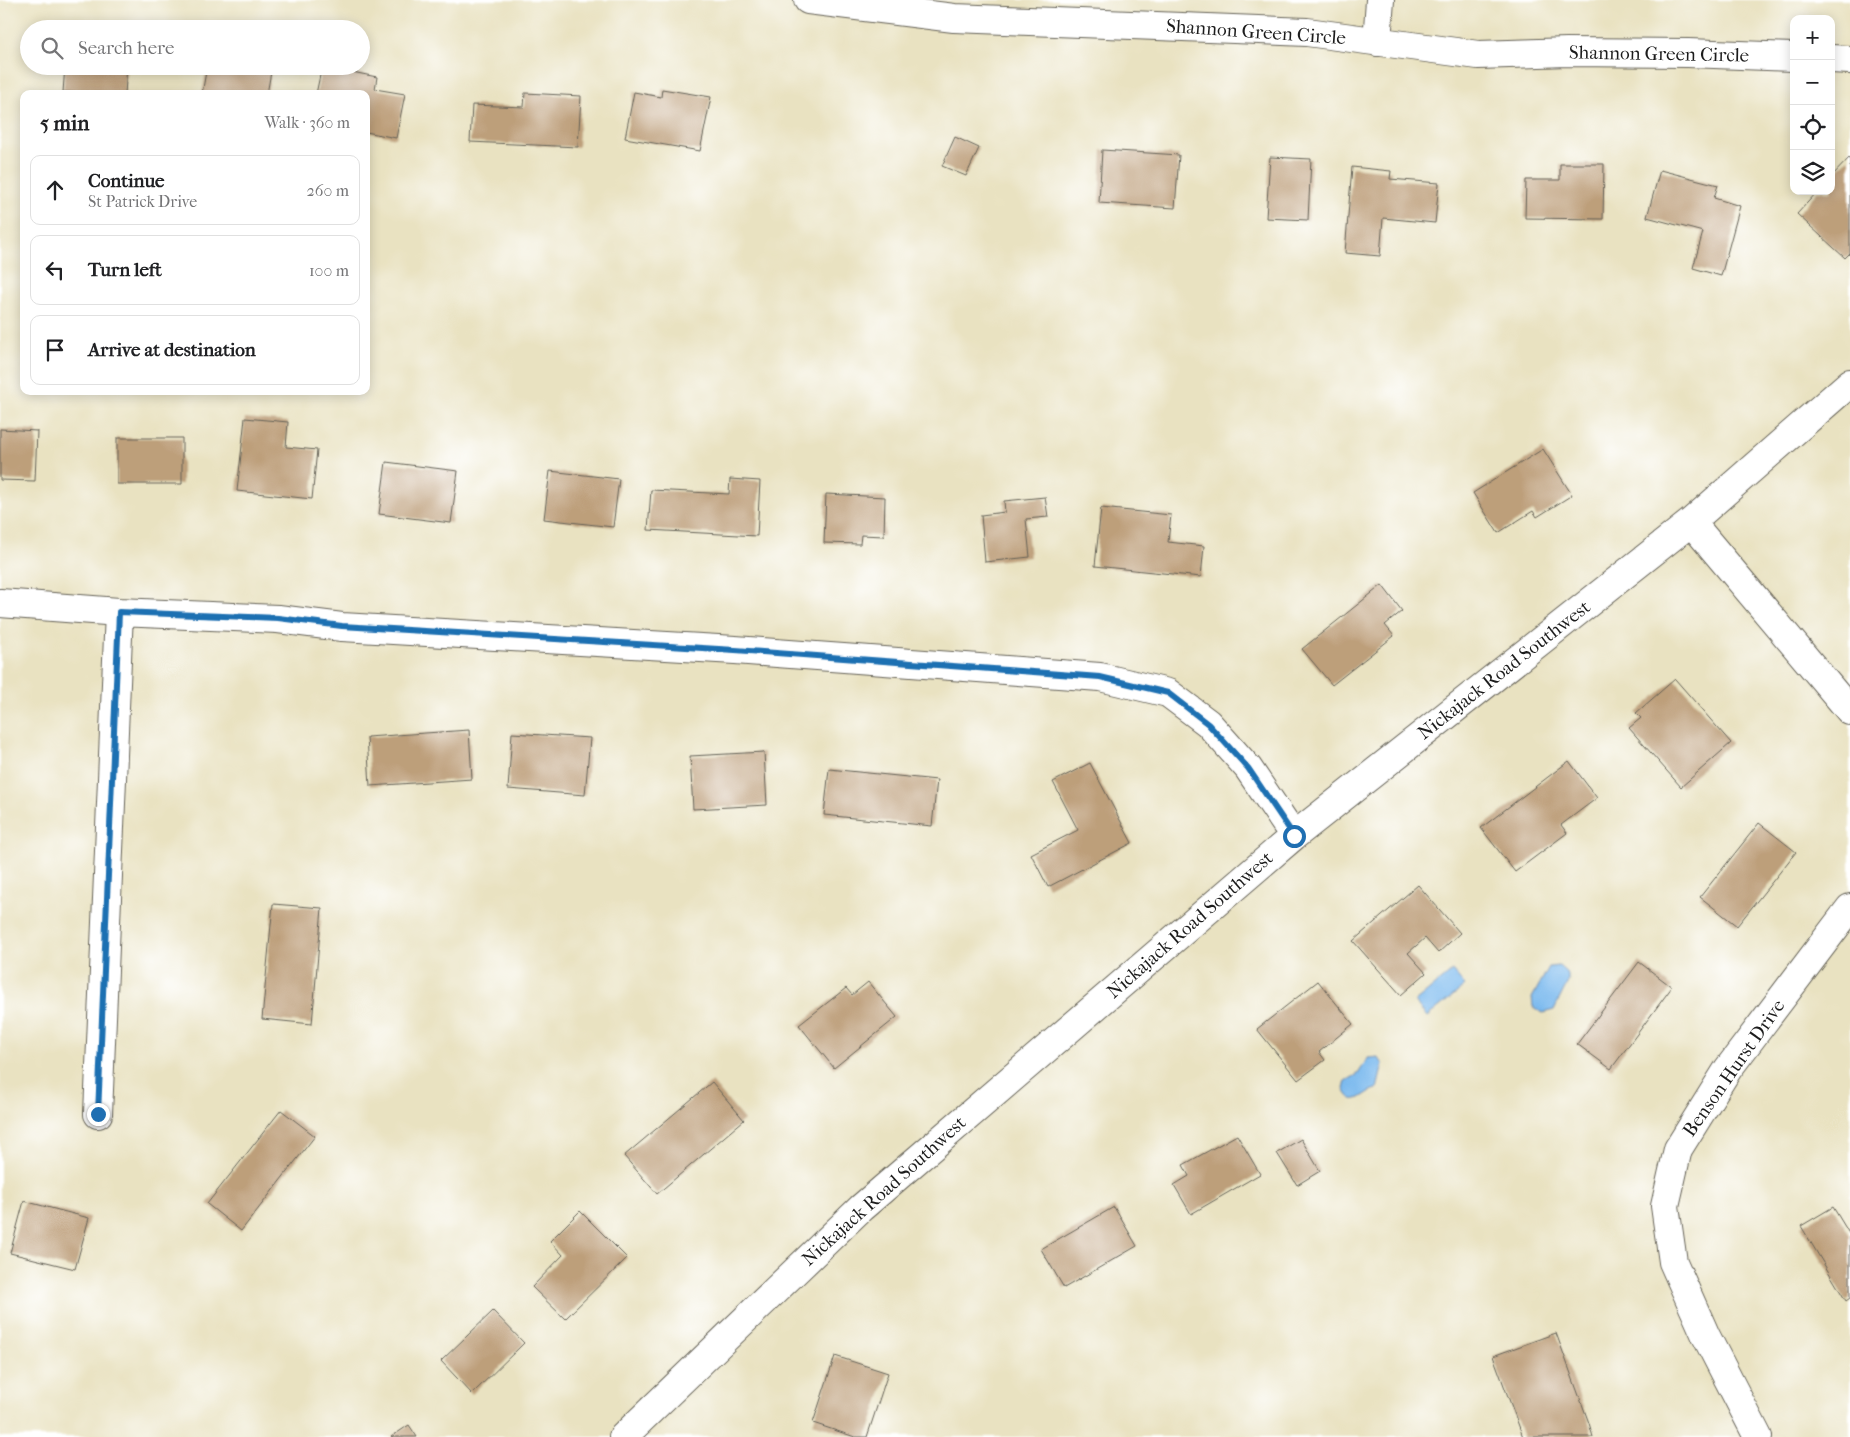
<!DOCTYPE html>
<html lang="en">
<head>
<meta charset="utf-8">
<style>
  body { margin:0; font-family:"IM FELL French Canon",serif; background:#f6f6f6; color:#202124 }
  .controls { position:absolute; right:15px; top:15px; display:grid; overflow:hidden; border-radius:10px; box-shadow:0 2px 12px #0003 }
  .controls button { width:45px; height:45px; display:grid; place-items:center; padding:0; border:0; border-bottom:1px solid #e0e0e0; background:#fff; color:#202124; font:25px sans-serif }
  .stop { position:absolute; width:15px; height:15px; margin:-11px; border:4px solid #1f6fb2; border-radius:50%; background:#fff }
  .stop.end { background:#1f6fb2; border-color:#fff; box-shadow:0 1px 5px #0008 }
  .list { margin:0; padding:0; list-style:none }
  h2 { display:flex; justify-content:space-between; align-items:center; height:65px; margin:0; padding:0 20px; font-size:21px }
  h2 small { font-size:16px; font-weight:400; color:#757577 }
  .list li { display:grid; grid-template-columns:32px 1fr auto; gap:15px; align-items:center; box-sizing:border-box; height:70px; margin:0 10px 10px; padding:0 10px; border:1px solid #e0e0e0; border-radius:10px }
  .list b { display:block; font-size:19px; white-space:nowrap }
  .list p { margin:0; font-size:16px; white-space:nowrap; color:#757577 }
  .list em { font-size:16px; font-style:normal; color:#757577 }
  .icon { flex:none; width:28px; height:28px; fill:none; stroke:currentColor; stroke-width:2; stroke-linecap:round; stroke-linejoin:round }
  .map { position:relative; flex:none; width:1850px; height:1437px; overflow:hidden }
  .search { position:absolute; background:#fff; box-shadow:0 2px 12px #0003; left:20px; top:20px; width:350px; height:55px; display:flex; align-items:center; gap:12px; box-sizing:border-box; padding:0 18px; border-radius:28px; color:#757577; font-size:19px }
  .panel { position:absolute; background:#fff; box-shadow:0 2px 12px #0003; left:20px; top:90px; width:350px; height:305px; border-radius:10px }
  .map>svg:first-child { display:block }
  .water { fill:#7ab9ee; stroke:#4b6a85 }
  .building { fill:#bd9f7a }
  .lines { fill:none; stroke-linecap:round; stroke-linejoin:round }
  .minor-casing { stroke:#646156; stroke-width:30 }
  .minor { stroke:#fff; stroke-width:28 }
  .route { stroke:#1f6fb2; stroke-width:6 }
  .labels { text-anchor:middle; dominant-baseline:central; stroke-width:4; stroke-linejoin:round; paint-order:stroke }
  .street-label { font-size:19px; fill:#1c1c1c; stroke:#fff }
</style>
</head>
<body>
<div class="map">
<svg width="1850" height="1437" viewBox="0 0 1850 1437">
  <rect width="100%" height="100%" fill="#fff"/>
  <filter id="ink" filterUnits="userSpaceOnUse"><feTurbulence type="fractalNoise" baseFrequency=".02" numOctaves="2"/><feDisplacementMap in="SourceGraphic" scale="10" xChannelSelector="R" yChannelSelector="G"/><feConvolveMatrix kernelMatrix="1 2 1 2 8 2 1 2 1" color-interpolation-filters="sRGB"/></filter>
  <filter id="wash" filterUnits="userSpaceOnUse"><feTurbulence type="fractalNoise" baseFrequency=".0096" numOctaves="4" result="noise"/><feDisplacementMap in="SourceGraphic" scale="20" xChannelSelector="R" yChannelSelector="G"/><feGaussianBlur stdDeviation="1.12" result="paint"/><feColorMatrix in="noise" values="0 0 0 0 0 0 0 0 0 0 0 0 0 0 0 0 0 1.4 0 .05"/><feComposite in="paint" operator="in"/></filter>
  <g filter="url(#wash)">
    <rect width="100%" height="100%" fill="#e9e2c1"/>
    <!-- water -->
    <path class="water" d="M 1559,966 L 1568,974 L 1568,982 L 1554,1010 L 1543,1013 L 1533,1007 L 1532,998 L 1549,967 Z
      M 1452,971 L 1465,986 L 1427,1017 L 1415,1002 Z
      M 1378,1057 L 1383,1064 L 1377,1089 C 1363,1092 1354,1111 1344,1089 L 1346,1081 L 1358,1074 L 1368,1058 Z"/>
    <g id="blocks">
      <!-- building -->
      <path class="building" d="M 65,66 L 127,66 L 125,94 L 63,92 Z
        M 207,66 L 238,66 L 271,72 L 267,94 L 202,94 Z
        M 322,66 L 377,77 L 375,89 L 405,94 L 396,138 L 366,132 L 366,94 L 316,94 Z
        M 662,89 L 711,97 L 700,151 L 625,138 L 634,92 L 661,97 Z
        M 525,93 L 581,96 L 578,147 L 470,142 L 472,105 L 524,107 Z
        M 955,137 L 979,148 L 966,176 L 942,166 Z
        M 1102,150 L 1179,155 L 1175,208 L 1099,203 Z
        M 1270,157 L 1311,159 L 1308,220 L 1266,218 Z
        M 1850,157 L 1850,253 L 1845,258 L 1797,214 L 1818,191 L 1831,191 L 1831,177 Z
        M 1560,164 L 1604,164 L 1603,219 L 1525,218 L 1526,180 L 1560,180 Z
        M 1352,167 L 1391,171 L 1390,179 L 1439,183 L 1435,223 L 1383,218 L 1380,256 L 1345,253 Z
        M 1660,170 L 1718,185 L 1714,198 L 1740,206 L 1721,276 L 1693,268 L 1703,232 L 1647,217 Z
        M 245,418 L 288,422 L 286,447 L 317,450 L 312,499 L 237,491 Z
        M 0,429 L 37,431 L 35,481 L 0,480 Z
        M 117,438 L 182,438 L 182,484 L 117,484 Z
        M 1543,449 L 1572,495 L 1537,517 L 1533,511 L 1498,533 L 1473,493 Z
        M 386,462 L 458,471 L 451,523 L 379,514 Z
        M 550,471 L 619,479 L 613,527 L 544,519 Z
        M 730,479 L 760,481 L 757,536 L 648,530 L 651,490 L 729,494 Z
        M 826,494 L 885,497 L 884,536 L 861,535 L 860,544 L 824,543 Z
        M 1045,497 L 1048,517 L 1026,519 L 1030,557 L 985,562 L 981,515 L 1005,512 L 1004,501 Z
        M 1101,508 L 1171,515 L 1168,542 L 1204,546 L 1201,577 L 1095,566 Z
        M 1382,585 L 1402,611 L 1385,625 L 1394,636 L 1332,685 L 1302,649 Z
        M 1675,679 L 1731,743 L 1681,787 L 1629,728 L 1641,718 L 1636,713 Z
        M 469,730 L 472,779 L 370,786 L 367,737 Z
        M 512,733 L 590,738 L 585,795 L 508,789 Z
        M 764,752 L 767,805 L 693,809 L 690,756 Z
        M 1569,761 L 1597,798 L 1561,825 L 1567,833 L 1515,872 L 1481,828 Z
        M 1090,763 L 1132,843 L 1048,887 L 1031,854 L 1078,830 L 1053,782 Z
        M 829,769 L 937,780 L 932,826 L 824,815 Z
        M 1759,823 L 1796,852 L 1737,926 L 1700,897 Z
        M 1418,885 L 1460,933 L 1438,953 L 1425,938 L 1408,953 L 1426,973 L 1401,995 L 1353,941 Z
        M 273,904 L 322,908 L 312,1024 L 262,1019 Z
        M 1639,962 L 1672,987 L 1611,1069 L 1577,1044 Z
        M 1318,981 L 1353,1024 L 1319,1052 L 1325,1060 L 1298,1080 L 1257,1029 Z
        M 868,982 L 897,1017 L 834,1068 L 799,1025 L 846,988 L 852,995 Z
        M 712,1082 L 744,1120 L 657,1194 L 624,1156 Z
        M 281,1110 L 315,1136 L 241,1231 L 207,1204 Z
        M 1237,1135 L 1260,1174 L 1191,1214 L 1174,1185 L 1189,1176 L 1183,1165 Z
        M 1301,1139 L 1320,1171 L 1297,1185 L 1277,1153 Z
        M 24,1201 L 89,1218 L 75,1269 L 10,1253 Z
        M 1114,1207 L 1137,1246 L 1064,1288 L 1041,1249 Z
        M 1833,1207 L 1850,1235 L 1850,1298 L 1846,1301 L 1801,1226 Z
        M 580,1211 L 627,1258 L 565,1319 L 532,1287 L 563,1255 L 550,1241 Z
        M 493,1311 L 524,1343 L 472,1394 L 441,1361 Z
        M 1556,1333 L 1589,1423 L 1593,1437 L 1523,1437 L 1493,1356 Z
        M 835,1356 L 888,1373 L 867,1437 L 855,1437 L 813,1423 Z
        M 409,1425 L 417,1437 L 391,1437 Z"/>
    </g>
  </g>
  <g filter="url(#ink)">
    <use href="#blocks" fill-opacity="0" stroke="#646156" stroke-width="1"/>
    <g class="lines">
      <defs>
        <path id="minor" d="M 808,0 L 954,18 L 1307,32 L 1478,55 L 1567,52 L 1688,53 L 1794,57
          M 1377,42 L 1380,0
          M 1831,59 L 1850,60
          M 1691,522 L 1850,711
          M 0,603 L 119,612 L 278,619 L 342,627 L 735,650 L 1100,677 L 1168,693 L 1208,723 L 1248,768 L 1294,836
          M 98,1114 L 119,612
          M 623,1437 L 861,1208 L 1294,836 L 1691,522 L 1850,383
          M 1758,1437 L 1706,1336 L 1673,1262 L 1665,1206 L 1678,1149 L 1728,1069 L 1850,908"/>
      </defs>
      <!-- minor casing -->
      <use href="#minor" class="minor-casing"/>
      <!-- minor -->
      <use href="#minor" class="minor"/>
    </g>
  </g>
  <g class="lines" filter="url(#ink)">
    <!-- route -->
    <path class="route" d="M 98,1114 L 119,612 L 278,618 L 342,626 L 735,650 L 1100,677 L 1168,693 L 1208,724 L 1248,768 L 1294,836"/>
  </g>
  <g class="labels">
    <!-- street labels -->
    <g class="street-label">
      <text transform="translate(1256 32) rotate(4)">Shannon Green Circle</text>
      <text transform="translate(1659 54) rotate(1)">Shannon Green Circle</text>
      <text transform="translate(1504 670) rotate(-38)">Nickajack Road Southwest</text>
      <text transform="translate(1190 925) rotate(-41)">Nickajack Road Southwest</text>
      <text transform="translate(1734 1068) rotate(-55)">Benson Hurst Drive</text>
      <text transform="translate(884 1191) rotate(-42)">Nickajack Road Southwest</text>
    </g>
  </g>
</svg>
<div class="controls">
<button>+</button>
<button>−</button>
<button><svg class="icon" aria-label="locate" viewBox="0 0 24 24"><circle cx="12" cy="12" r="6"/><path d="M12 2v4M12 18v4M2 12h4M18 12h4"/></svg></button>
<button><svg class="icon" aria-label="layers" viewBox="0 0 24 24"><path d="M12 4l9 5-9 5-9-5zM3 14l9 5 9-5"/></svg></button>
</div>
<div class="stop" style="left:1294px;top:836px"></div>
<div class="stop end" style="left:98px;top:1114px"></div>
<div class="search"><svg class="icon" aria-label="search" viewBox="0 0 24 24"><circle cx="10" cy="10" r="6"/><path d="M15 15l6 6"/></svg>Search here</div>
<section class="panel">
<h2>5 min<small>Walk · 360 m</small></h2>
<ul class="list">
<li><svg class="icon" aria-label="ahead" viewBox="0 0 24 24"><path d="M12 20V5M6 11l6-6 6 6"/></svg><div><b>Continue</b><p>St Patrick Drive</p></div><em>260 m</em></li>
<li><svg class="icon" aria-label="left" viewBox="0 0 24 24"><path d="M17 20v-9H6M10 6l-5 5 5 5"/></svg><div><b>Turn left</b></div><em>100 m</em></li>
<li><svg class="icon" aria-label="arrive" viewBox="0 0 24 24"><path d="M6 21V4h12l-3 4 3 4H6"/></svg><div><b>Arrive at destination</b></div></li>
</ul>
</section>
</div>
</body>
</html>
